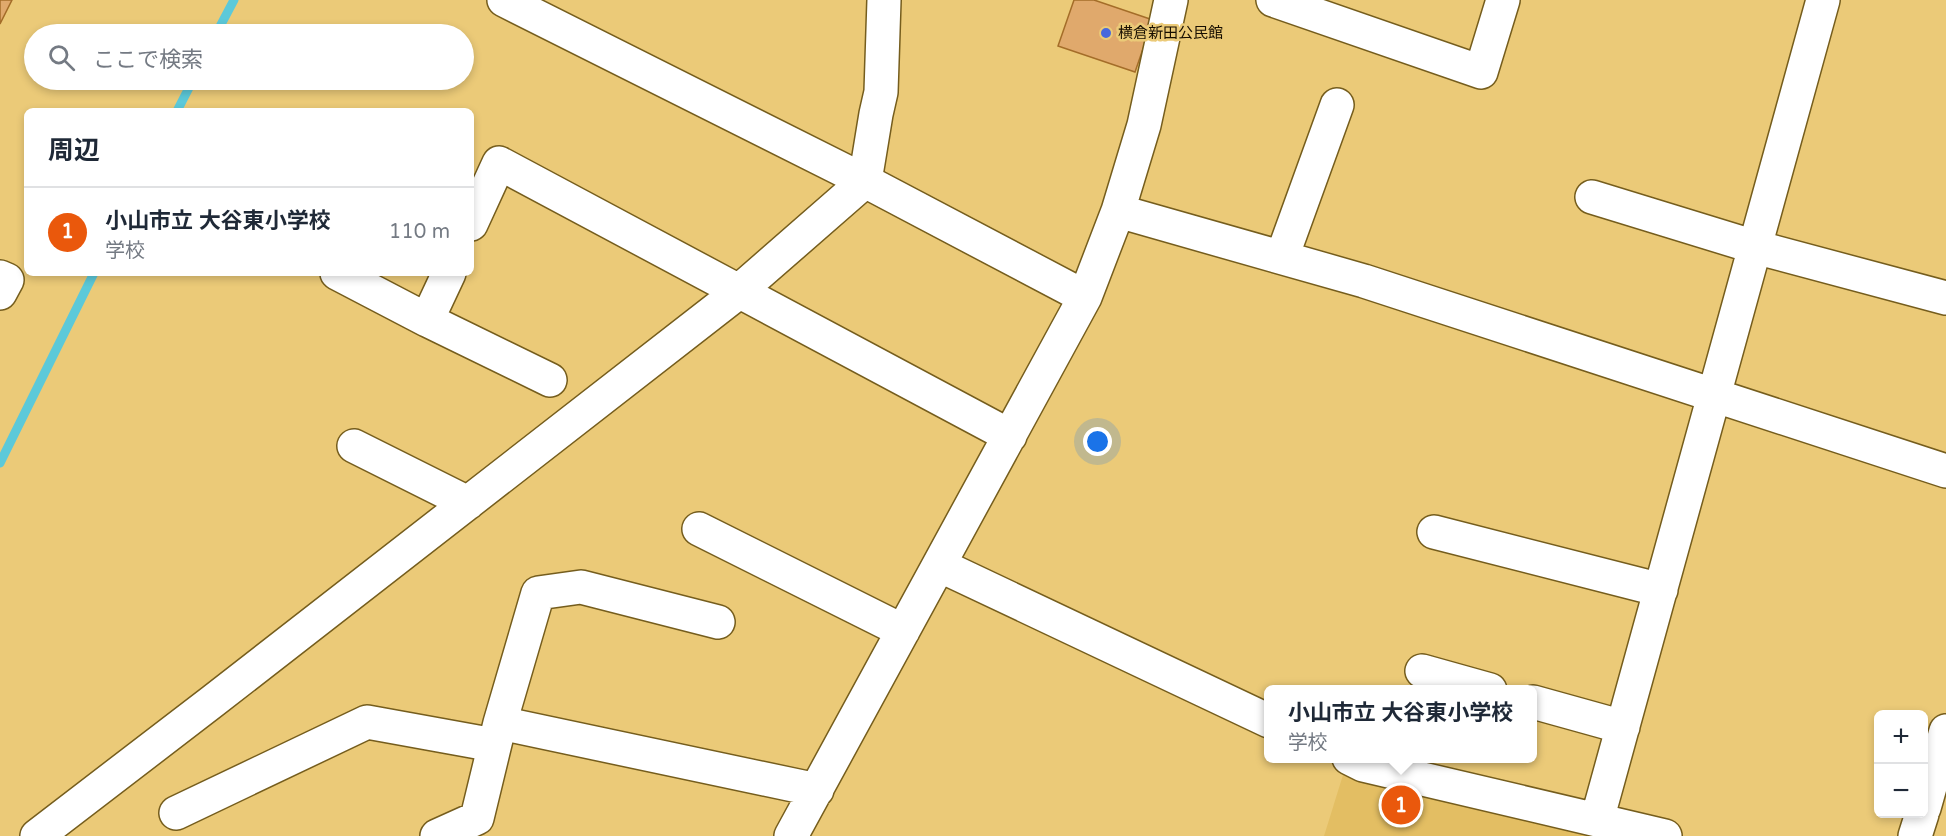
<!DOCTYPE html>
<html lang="ja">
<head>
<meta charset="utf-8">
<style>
  body { margin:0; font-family:"Varela Round","Noto Sans JP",sans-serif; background:#f2f2f3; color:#1f2937 }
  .controls { position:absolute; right:18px; bottom:18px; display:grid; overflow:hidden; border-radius:9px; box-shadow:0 3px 9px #0003 }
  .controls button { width:54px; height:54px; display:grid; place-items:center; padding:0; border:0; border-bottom:2px solid #e0e1e3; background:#fff; color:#1f2937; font:30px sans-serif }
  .you { position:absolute; left:1098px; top:442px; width:21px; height:21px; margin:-15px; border:4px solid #fff; border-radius:50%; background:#1a73e8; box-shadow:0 0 0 9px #1a73e833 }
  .badge { display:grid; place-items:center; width:39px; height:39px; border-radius:50%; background:#ea580c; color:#fff; font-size:20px; font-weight:700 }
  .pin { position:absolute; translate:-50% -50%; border:3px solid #fff; box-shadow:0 2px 6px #0006 }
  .popup { position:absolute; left:1264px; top:685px; width:273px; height:78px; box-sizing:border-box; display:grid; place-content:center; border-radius:9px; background:#fff; filter:drop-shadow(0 2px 4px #0005); font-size:20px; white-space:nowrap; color:#747a83 }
  .popup b { font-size:22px; color:#1f2937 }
  .popup::after { content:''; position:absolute; left:50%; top:100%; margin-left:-12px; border:12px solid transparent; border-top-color:#fff }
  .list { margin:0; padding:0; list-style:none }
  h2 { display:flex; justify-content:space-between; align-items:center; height:78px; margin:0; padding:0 24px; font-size:26px }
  h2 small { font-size:20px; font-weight:400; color:#747a83 }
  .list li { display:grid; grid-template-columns:39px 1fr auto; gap:18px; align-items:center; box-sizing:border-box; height:90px; padding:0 24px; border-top:2px solid #e0e1e3 }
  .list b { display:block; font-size:22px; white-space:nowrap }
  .list p { margin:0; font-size:20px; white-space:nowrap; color:#747a83 }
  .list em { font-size:20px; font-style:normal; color:#747a83 }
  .icon { flex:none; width:33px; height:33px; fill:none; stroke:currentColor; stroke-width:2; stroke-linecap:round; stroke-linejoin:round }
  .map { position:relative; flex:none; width:1946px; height:836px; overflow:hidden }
  .search { position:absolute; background:#fff; box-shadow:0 3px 9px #0003; left:24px; top:24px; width:450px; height:66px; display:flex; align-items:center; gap:15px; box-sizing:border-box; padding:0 21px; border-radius:33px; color:#747a83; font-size:22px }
  .panel { position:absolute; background:#fff; box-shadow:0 3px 9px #0003; left:24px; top:108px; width:450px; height:168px; border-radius:9px }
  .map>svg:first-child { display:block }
  .built { fill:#e3be63 }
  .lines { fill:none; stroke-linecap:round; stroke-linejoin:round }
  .stream { stroke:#5cc9d9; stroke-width:9 }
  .building { fill:#e0a96c; stroke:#a46d29; stroke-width:1.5 }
  .minor-casing { stroke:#755d1d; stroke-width:36 }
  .minor { stroke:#fff; stroke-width:33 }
  .poi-dot { fill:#4869dd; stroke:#ebca78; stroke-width:2 }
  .labels { text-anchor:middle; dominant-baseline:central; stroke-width:5; stroke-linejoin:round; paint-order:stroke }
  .poi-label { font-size:15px; fill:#170e00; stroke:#ebca78; text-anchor:start }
</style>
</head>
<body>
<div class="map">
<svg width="1946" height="836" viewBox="0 0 1946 836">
  <rect width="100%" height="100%" fill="#ebca78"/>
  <!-- built -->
  <path class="built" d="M 1343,775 L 1593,836 L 1324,836 Z"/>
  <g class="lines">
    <!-- stream -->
    <path class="stream" d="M 216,34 L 234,0
      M 177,111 L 193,80
      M 0,463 L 94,273"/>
  </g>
  <!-- building -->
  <path class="building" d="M 0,0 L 12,0 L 0,24 Z
    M 1074,0 L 1094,0 L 1153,20 L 1135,72 L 1058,46 Z"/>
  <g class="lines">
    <defs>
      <path id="minor" d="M 504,0 L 865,181 L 1085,297
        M 1273,0 L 1481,72 L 1503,0
        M 1592,197 L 1755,247 L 1946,298
        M 1118,211 L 1364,281 L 1946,471
        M 471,224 L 499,163 L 1010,436
        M 1282,257 L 1337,105
        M 337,273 L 427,320 L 449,273
        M 0,277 L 7,280 L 0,293
        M 427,320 L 550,380
        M 354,446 L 468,503
        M 699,529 L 903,631
        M 1434,532 L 1661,590
        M 939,565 L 1269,721
        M 1422,671 L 1490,690
        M 1533,702 L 1623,727
        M 500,723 L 538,593 L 581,587 L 718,622
        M 1349,758 L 1363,765 L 1665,836
        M 1924,808 L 1946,731
        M 176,813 L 367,722 L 494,745
        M 1597,820 L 1823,0
        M 37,836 L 213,701 L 731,298 L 865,181 L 876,114 L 881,92 L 884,0
        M 437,836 L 477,818 L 500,723 L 817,790
        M 791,836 L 1085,297 L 1118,211 L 1144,125 L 1171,0
        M 1915,836 L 1922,814"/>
    </defs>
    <!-- minor casing -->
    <use href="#minor" class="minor-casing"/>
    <!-- minor -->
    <use href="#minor" class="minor"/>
  </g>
  <!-- markers -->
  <circle class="poi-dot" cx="1106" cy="33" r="6"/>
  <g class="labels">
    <!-- poi labels -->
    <g class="poi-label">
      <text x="1118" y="33">横倉新田公民館</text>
    </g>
  </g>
</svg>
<div class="controls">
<button>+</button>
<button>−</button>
</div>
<div class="you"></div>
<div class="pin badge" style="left:1401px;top:805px">1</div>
<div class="popup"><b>小山市立 大谷東小学校</b>学校</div>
<div class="search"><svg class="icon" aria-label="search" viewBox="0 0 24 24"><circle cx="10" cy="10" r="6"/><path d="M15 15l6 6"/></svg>ここで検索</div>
<section class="panel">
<h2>周辺<small></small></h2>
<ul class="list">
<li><span class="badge">1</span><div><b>小山市立 大谷東小学校</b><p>学校</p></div><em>110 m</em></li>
</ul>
</section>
</div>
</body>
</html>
